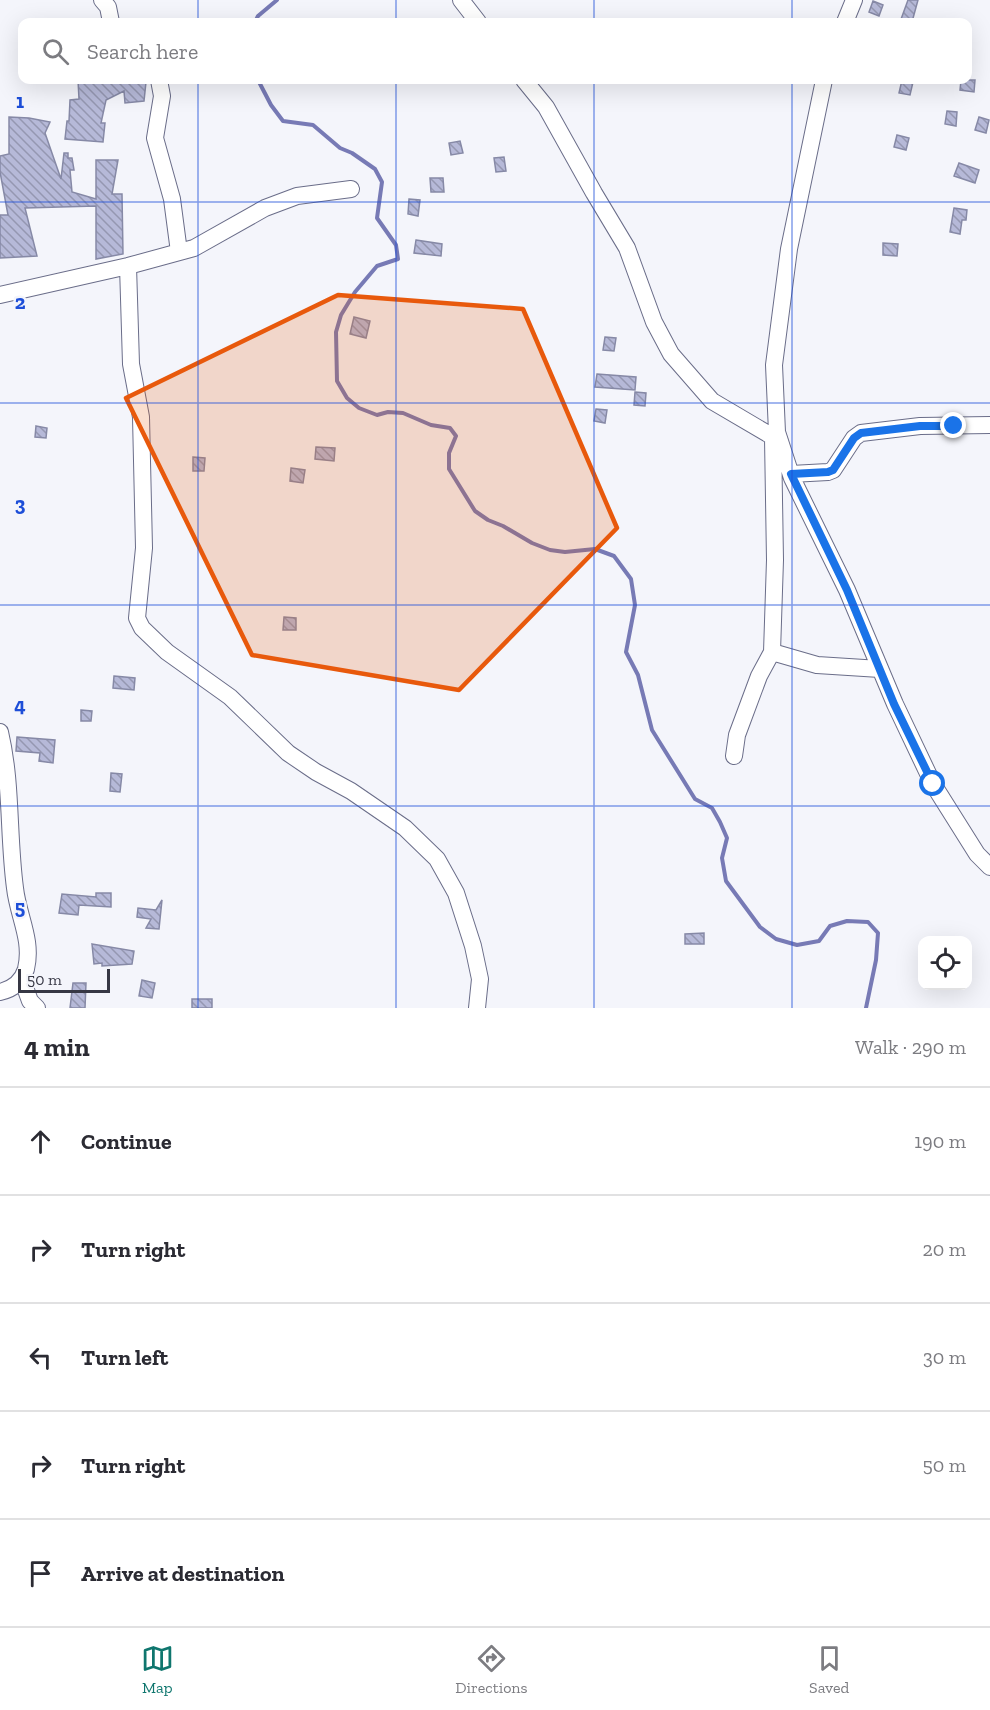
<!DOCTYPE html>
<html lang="en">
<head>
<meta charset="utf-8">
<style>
  body { margin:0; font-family:"Zilla Slab",serif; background:#f7f7f7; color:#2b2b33 }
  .controls { position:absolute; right:18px; bottom:18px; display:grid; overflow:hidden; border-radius:12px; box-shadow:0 6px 24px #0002 }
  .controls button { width:54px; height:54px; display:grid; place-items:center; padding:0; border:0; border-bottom:2px solid #e1e1e2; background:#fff; color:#2b2b33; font:30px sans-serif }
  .scale { position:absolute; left:18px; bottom:15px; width:92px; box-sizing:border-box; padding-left:6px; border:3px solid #363744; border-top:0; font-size:16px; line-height:21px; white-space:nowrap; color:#363744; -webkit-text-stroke:4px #f4f5fb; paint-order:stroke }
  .stop { position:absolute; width:18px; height:18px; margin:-14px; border:4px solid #1a73e8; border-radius:50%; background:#fff }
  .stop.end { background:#1a73e8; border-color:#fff; box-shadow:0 2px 6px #0008 }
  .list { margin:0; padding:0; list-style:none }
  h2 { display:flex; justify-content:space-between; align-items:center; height:78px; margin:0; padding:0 24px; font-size:26px }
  h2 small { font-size:20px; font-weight:400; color:#7c7c81 }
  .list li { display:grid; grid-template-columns:39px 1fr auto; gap:18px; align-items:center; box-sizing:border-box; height:108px; padding:0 24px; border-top:2px solid #e1e1e2 }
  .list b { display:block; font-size:22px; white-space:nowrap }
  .list em { font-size:20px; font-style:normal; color:#7c7c81 }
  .icon { flex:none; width:33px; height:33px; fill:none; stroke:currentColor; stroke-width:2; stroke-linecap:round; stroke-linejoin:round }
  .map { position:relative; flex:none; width:990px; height:1008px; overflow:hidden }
  .search { position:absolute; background:#fff; box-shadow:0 6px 24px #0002; left:18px; right:18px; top:18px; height:66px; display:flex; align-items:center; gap:15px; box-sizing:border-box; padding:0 21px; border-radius:12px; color:#7c7c81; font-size:22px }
  .sheet { height:618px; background:#fff }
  nav { display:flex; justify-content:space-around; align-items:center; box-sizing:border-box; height:84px; border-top:2px solid #e1e1e2; background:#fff; font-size:16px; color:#7c7c81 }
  nav a { display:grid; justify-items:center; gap:3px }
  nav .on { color:#0f766e }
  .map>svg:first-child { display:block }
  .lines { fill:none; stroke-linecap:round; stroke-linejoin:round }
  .stream { stroke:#777ab5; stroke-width:4 }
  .building { fill:url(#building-back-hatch); stroke:#8689a6; stroke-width:1.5 }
  .minor-casing { stroke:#6a6d89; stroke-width:18 }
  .minor { stroke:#fff; stroke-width:16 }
  .route { stroke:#1a73e8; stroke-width:8 }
  .marked { fill:#e8590c; fill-opacity:0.2; stroke:#e8590c; stroke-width:4.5; stroke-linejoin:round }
  .grid { fill:none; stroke:#1d4ed8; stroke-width:1.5; stroke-opacity:0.55 }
  .grid-label { font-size:20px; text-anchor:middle; font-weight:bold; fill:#1d4ed8; stroke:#f4f5fb; stroke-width:5; stroke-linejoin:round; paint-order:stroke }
</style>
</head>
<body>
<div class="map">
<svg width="990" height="1008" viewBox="0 0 990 1008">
  <defs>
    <pattern id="building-back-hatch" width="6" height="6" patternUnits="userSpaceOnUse" patternTransform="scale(1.5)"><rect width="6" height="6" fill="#b6b9d8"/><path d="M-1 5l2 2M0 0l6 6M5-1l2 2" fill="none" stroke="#9597b1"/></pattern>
  </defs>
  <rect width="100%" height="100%" fill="#f4f5fb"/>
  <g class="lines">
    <!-- stream -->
    <path class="stream" d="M 255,22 L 258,16 L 277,0
      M 258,80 L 271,105 L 283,121 L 313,125 L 340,148 L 352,153 L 375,169 L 382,182 L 377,218 L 396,245 L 398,259 L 377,266 L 355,292 L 341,315 L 336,332 L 337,381 L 347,398 L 359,408 L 377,415 L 388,412 L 403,413 L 431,425 L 450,428 L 456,436 L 449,453 L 449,469 L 475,511 L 488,520 L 503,526 L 532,543 L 550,550 L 565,552 L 595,549 L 614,556 L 631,579 L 635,605 L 626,652 L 638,675 L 652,730 L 695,799 L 712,808 L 720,822 L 727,838 L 722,858 L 726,881 L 760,927 L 776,939 L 797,945 L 819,941 L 830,926 L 847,921 L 868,922 L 878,933 L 876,960 L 866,1008"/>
  </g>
  <!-- building -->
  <path class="building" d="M 908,0 L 918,0 L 912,22 L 900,22 Z
    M 873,1 L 883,5 L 879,16 L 869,12 Z
    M 78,80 L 113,80 L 113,82 L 146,82 L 144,101 L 125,103 L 124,91 L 106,100 L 101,123 L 105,123 L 103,142 L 65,139 L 67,121 L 69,121 L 70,100 L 79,99 Z
    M 902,80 L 913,82 L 910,95 L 899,93 Z
    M 961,80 L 975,80 L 974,92 L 960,90 Z
    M 947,111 L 957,112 L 956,126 L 945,124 Z
    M 9,117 L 29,118 L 50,122 L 45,133 L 61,179 L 64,153 L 68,153 L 68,158 L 72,158 L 74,170 L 70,170 L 72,192 L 96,199 L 96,160 L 118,160 L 112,194 L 122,194 L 123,254 L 96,259 L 96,206 L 25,208 L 37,256 L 0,258 L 0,215 L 8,215 L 0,172 L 0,156 L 9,154 Z
    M 979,117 L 989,120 L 986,133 L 975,130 Z
    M 897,135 L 909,138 L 906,150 L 894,147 Z
    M 460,141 L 463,153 L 451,155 L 449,143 Z
    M 504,157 L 506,171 L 496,172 L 494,158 Z
    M 959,163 L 979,170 L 975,183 L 954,176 Z
    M 430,178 L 443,178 L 444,192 L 431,192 Z
    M 409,199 L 420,200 L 418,216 L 408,214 Z
    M 954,208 L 967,210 L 966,220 L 962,220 L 960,234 L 950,232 Z
    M 416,240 L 442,244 L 441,256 L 414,253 Z
    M 883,243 L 898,244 L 897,256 L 883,255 Z
    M 354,317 L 370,321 L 366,338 L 350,334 Z
    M 605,337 L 616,338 L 614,351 L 603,350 Z
    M 597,374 L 636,377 L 635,390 L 595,387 Z
    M 635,392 L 646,393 L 645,406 L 634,405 Z
    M 596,409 L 607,410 L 605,423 L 594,421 Z
    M 36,426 L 47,428 L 46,438 L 35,437 Z
    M 316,447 L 335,448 L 334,461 L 315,459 Z
    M 193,457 L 205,458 L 204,471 L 193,471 Z
    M 291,468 L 305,470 L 303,483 L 290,481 Z
    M 284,617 L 296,618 L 296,630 L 283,630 Z
    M 114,676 L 135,678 L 134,690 L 113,688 Z
    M 81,710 L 92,711 L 91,721 L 81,721 Z
    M 17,737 L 55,740 L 53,763 L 39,761 L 40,753 L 16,751 Z
    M 111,773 L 122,774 L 120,792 L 110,791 Z
    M 96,893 L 111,893 L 111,907 L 79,905 L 78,915 L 59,913 L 62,894 L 96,897 Z
    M 162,900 L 159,929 L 146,928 L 151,919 L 137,917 L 138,908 L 156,910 Z
    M 704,933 L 704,944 L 685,944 L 685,934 Z
    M 92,944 L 134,951 L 132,964 L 102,966 L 102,963 L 94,964 Z
    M 142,980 L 155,983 L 152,998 L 139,996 Z
    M 73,983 L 86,983 L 85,1008 L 70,1008 Z
    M 192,999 L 212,999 L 212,1008 L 192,1008 Z"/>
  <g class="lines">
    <defs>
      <path id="minor" d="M 102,0 L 108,7 L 111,22
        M 461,0 L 478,22
        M 845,22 L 854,0
        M 159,80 L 162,96 L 155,138 L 172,199 L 179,252
        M 524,80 L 546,107 L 594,193 L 627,248 L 654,322 L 671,354 L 712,401 L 780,441
        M 824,80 L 789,249 L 774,365 L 777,432 L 792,478 L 847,590 L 895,704 L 933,784 L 977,854 L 990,867
        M 128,266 L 131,364 L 141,417 L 144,548 L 137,618 L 142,628 L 167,652 L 230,697 L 288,753 L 316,772 L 351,791 L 405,828 L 437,859 L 456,893 L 473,946 L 480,979 L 477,1008
        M 0,295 L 128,266 L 194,248 L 265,208 L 297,196 L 351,189
        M 791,474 L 828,472 L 833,470 L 854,438 L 861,433 L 920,426 L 990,425
        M 772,652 L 817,665 L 880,669
        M 0,732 C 12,783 8,836 15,888 C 18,916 33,940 26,969 C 22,982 13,989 0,992
        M 734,756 L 737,735 L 759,676 L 772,652 L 775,560 L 773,438
        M 22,979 L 30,1001 L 37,1008"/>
    </defs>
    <!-- minor casing -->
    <use href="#minor" class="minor-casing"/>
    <!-- minor -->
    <use href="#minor" class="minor"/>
  </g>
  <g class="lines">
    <!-- route -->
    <path class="route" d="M 933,784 L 894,704 L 847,590 L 791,474 L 828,472 L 833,470 L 854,438 L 861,433 L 920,426 L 954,426"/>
  </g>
  <!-- marked area -->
  <path class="marked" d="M 338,295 L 523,309 L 617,528 L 459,690 L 252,655 L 126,398 Z"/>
  <!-- grid -->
  <path class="grid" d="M 198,0 L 198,22M 396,0 L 396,22M 594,0 L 594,22M 792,0 L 792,22M 198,80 L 198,1008M 396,80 L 396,1008M 594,80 L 594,1008M 792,80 L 792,1008M 0,202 L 990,202M 0,403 L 990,403M 0,605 L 990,605M 0,806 L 990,806"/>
  <g class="grid-label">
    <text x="20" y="108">1</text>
    <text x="20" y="309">2</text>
    <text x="20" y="511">3</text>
    <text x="20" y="712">4</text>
    <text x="20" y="914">5</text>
  </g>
</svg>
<div class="controls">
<button><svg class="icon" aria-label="locate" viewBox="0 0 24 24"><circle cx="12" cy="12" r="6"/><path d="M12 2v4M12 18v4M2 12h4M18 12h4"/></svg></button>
</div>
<div class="scale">50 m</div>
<div class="stop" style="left:933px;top:784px"></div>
<div class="stop end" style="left:954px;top:426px"></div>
<div class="search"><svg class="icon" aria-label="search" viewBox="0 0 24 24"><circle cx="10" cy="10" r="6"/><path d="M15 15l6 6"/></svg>Search here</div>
</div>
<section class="sheet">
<h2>4 min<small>Walk · 290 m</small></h2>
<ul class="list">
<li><svg class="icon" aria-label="ahead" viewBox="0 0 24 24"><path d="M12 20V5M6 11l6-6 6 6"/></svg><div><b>Continue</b></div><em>190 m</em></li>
<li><svg class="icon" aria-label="right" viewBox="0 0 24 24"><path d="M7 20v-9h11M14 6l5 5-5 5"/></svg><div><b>Turn right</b></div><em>20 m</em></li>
<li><svg class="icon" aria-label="left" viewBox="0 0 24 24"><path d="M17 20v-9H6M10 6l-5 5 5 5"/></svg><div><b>Turn left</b></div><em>30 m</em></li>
<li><svg class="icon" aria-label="right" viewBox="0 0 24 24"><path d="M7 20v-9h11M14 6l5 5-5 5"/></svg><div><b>Turn right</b></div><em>50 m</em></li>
<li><svg class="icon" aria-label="arrive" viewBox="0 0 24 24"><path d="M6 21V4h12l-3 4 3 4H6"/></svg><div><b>Arrive at destination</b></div></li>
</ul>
</section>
<nav>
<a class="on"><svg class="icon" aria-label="map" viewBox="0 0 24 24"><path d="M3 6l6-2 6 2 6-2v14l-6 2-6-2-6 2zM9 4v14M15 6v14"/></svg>Map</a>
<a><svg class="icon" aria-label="directions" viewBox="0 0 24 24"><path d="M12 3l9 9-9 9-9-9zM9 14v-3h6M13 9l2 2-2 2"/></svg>Directions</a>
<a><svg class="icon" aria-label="saved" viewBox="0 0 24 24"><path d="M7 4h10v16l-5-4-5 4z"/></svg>Saved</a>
</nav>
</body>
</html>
